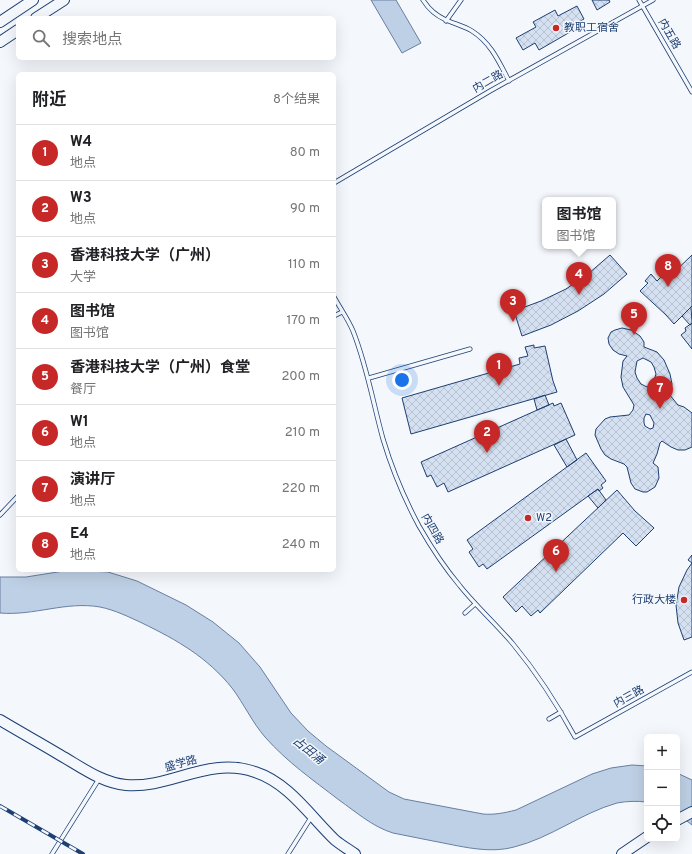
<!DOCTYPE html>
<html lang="zh">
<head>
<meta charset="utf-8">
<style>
  body { margin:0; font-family:Overpass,"Noto Sans SC",sans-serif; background:#f6f6f6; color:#202124 }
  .controls { position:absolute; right:12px; bottom:12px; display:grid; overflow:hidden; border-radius:6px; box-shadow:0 4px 16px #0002 }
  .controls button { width:36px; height:36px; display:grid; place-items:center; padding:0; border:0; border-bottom:1px solid #e0e0e0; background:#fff; color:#202124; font:20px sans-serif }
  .you { position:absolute; left:402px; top:380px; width:14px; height:14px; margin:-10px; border:3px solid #fff; border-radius:50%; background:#1a73e8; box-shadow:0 0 0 6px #1a73e833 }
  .badge { display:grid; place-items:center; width:26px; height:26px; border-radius:50%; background:#c62828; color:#fff; font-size:13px; font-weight:700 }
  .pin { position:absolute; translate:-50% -33px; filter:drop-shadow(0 1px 2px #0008) }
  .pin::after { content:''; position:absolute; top:21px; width:14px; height:12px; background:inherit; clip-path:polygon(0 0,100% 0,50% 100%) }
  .popup { position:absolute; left:542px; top:197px; width:74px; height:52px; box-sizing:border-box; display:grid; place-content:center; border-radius:6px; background:#fff; filter:drop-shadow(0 1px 3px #0005); font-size:13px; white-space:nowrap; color:#757577 }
  .popup b { font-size:15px; color:#202124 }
  .popup::after { content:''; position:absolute; left:50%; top:100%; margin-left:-8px; border:8px solid transparent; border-top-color:#fff }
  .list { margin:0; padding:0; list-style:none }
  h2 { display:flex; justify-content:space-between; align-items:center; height:52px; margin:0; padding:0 16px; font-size:17px }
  h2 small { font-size:13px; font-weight:400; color:#757577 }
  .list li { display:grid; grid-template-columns:26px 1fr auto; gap:12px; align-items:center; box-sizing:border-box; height:56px; padding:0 16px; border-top:1px solid #e0e0e0 }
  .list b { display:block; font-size:15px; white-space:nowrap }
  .list p { margin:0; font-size:13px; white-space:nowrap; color:#757577 }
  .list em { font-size:13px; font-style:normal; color:#757577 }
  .icon { flex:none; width:22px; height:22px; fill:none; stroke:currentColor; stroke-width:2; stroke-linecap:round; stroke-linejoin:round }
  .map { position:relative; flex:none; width:692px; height:854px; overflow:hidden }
  .search { position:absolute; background:#fff; box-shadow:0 4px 16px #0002; left:16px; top:16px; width:320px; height:44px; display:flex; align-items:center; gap:10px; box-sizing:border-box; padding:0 14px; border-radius:6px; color:#757577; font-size:15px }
  .panel { position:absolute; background:#fff; box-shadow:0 4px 16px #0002; left:16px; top:72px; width:320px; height:500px; border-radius:6px }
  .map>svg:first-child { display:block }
  .water { fill:#bed0e5; stroke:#687fa3 }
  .building { fill:url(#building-cross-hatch); stroke:#1d3f73; fill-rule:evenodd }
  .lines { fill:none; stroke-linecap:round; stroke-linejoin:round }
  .lane-casing { stroke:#1d3f73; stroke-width:5 }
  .secondary-casing { stroke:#1d3f73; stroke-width:12 }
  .lane { stroke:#f4f7fb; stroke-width:3.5 }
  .secondary { stroke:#f4f7fb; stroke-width:10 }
  .rail-casing { stroke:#1d3f73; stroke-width:4 }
  .rail { stroke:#f4f7fb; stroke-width:2.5; stroke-dasharray:8; stroke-linecap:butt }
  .poi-dot { fill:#c62828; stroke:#f4f7fb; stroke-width:1.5 }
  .labels { text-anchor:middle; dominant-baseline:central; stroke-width:3; stroke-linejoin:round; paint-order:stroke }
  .poi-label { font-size:11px; fill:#1d3f73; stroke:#f4f7fb; text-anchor:start }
  .street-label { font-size:11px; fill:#1d3f73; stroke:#f4f7fb }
  .water-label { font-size:12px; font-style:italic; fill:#1d3f73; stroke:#f4f7fb }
</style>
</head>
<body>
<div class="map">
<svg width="692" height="854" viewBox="0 0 692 854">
  <defs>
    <pattern id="building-cross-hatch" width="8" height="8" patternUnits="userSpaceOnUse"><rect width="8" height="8" fill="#d5e0f0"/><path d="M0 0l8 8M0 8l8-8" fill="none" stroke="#b6c1d1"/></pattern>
  </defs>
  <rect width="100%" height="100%" fill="#f4f7fb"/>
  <!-- water -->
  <path class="water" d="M 371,0 L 396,0 L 421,43 L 402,53 Z
    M 70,570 L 108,572 L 137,581 L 186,605 L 213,622 L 239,643 L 260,667 L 291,713 L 308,731 L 326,746 L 389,792 L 404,799 L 483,814 C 494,815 504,813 516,810 L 592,774 L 611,768 L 632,765 L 647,766 L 647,802 C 637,801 627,801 617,803 C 581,813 551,838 514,847 C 488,854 460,846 433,841 C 420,838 406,836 393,833 C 373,827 356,812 339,800 C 313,780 287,762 265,737 C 252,722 244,704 232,688 C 207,657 177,640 142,623 C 129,617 115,610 100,607 C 66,601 34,616 0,613 L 0,577 L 26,577 Z
    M 677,773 L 692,780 L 692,825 L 677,813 Z"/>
  <!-- building -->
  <path class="building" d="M 592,0 L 609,0 L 610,2 L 597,10 Z
    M 577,6 L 584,19 L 575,24 L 577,28 L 539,50 L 535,43 L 523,50 L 516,38 L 536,27 L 533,22 L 555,10 L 558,16 Z
    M 610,255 L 627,274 L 604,294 L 578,311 L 551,325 L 522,336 L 514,311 L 541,301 L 566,289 L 588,274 Z
    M 692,255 L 692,306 L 674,324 L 666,315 L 640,291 L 648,283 L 645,281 L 651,274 L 657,281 L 664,274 L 668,278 Z
    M 691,307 L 692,323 L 690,325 L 682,316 Z
    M 692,323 L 692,349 L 681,335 L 686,331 L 685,328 Z
    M 622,328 L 631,330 L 640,336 L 644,342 L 644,347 L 657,352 L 664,360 L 670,374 L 672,384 L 669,394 L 678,405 L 684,407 L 692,413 L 692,447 L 685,450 L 678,450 L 671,447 L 662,441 L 660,443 L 657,454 L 653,463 L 658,467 L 659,478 L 655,487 L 647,492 L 643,492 L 635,489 L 631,483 L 627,467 L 624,464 L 611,459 L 605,455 L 601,449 L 595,435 L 596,429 L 605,419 L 610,417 L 629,415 L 633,410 L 634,405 L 623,387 L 621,377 L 623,361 L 627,356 L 619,354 L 613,350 L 609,344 L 608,338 L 611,332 L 615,330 ZM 643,358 L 651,362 L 654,367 L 656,374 L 653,383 L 647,387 L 641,384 L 637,378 L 635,372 L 637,361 ZM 646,414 L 650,415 L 654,423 L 653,428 L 650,429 L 645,426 L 644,423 L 644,418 Z
    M 534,345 L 534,348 L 545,346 L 553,381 L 557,392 L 411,434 L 402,398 L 520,364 L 519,358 L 528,356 L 525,347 Z
    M 545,395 L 549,405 L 537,410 L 534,399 Z
    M 553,403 L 554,406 L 561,403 L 575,435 L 448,492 L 444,483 L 437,487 L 431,475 L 427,477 L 421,462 Z
    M 566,439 L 577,460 L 567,467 L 554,445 Z
    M 586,453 L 606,481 L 601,485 L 603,488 L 599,491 L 598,489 L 487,569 L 483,564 L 479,567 L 469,552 L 473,549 L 467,540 Z
    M 598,489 L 606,500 L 598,508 L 588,496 Z
    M 617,490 L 635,511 L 654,528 L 636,546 L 623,533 L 540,613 L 538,610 L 531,616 L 522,606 L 516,612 L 503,597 Z
    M 692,555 L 692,637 L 684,640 L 678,623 L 676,605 L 679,587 L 687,570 L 692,563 L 688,560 Z"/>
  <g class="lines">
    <defs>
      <path id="lane" d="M 423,0 C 428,8 437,16 446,20 C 455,24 464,26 472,31 C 491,43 499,62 509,81
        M 639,0 L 692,92
        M 446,21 L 461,0
        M 334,183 L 490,91 L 653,0
        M 334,297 C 340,308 348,319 353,331 C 367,366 373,403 383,439 C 392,469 404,498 419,526 C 431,547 444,567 460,586 C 476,606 496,624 513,644 C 537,673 557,704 575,737 L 692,672
        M 334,316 L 342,312
        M 369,378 L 470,349
        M 0,515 L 18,496
        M 465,613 L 475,604
        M 549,719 L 561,712
        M 52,854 L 99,779
        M 288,854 L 312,816"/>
      <path id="secondary" d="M 36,18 L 64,0
        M 0,22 L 33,0
        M 0,42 L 18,30
        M 0,720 C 20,732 40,743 60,755 C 81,767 102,783 126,785 C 170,789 208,756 255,772 C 289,783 310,816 335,840 C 341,845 348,849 355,854
        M 677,820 L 692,812
        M 622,854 L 647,837"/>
    </defs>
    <!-- lane casing -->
    <use href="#lane" class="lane-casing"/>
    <!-- secondary casing -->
    <use href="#secondary" class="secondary-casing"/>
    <!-- lane -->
    <use href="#lane" class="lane"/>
    <!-- secondary -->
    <use href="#secondary" class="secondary"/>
    <defs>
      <path id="rail" d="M 0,806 L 83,854"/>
    </defs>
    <!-- rail casing -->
    <use href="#rail" class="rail-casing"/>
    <!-- rail -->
    <use href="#rail" class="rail"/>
  </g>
  <!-- markers -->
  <g class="poi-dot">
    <circle cx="556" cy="28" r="4"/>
    <circle cx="528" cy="518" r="4"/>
    <circle cx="684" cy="600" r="4"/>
  </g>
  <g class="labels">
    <!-- poi labels -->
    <g class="poi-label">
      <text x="564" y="28">教职工宿舍</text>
      <text x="536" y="518">W2</text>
      <text x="676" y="600" text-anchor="end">行政大楼</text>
    </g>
    <!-- street labels -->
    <g class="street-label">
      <text transform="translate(669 34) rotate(60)">内五路</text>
      <text transform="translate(488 82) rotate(-30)">内二路</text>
      <text transform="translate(432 529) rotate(60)">内四路</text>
      <text transform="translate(629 697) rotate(-29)">内三路</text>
      <text transform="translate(181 764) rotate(-15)">盛学路</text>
    </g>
    <!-- water labels -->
    <g class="water-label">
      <text transform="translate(308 751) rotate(39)">占田涌</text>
    </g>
  </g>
</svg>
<div class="controls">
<button>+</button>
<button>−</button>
<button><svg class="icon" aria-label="locate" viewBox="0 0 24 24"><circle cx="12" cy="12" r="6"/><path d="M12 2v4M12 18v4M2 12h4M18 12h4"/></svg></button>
</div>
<div class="you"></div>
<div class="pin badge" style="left:499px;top:386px">1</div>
<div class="pin badge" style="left:487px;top:453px">2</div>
<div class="pin badge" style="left:513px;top:322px">3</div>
<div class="pin badge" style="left:579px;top:295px">4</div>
<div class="popup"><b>图书馆</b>图书馆</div>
<div class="pin badge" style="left:634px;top:335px">5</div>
<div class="pin badge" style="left:556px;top:572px">6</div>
<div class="pin badge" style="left:660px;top:409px">7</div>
<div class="pin badge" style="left:668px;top:287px">8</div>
<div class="search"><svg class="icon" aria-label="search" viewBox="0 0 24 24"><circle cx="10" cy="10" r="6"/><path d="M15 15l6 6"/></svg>搜索地点</div>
<section class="panel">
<h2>附近<small>8个结果</small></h2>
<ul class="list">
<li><span class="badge">1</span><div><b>W4</b><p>地点</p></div><em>80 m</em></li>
<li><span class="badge">2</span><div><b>W3</b><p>地点</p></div><em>90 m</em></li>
<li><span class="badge">3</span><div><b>香港科技大学（广州）</b><p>大学</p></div><em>110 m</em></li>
<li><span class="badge">4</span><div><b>图书馆</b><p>图书馆</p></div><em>170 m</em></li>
<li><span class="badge">5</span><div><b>香港科技大学（广州）食堂</b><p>餐厅</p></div><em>200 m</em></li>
<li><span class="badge">6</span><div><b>W1</b><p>地点</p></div><em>210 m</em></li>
<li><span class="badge">7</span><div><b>演讲厅</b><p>地点</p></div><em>220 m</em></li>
<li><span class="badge">8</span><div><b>E4</b><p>地点</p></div><em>240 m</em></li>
</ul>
</section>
</div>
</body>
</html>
